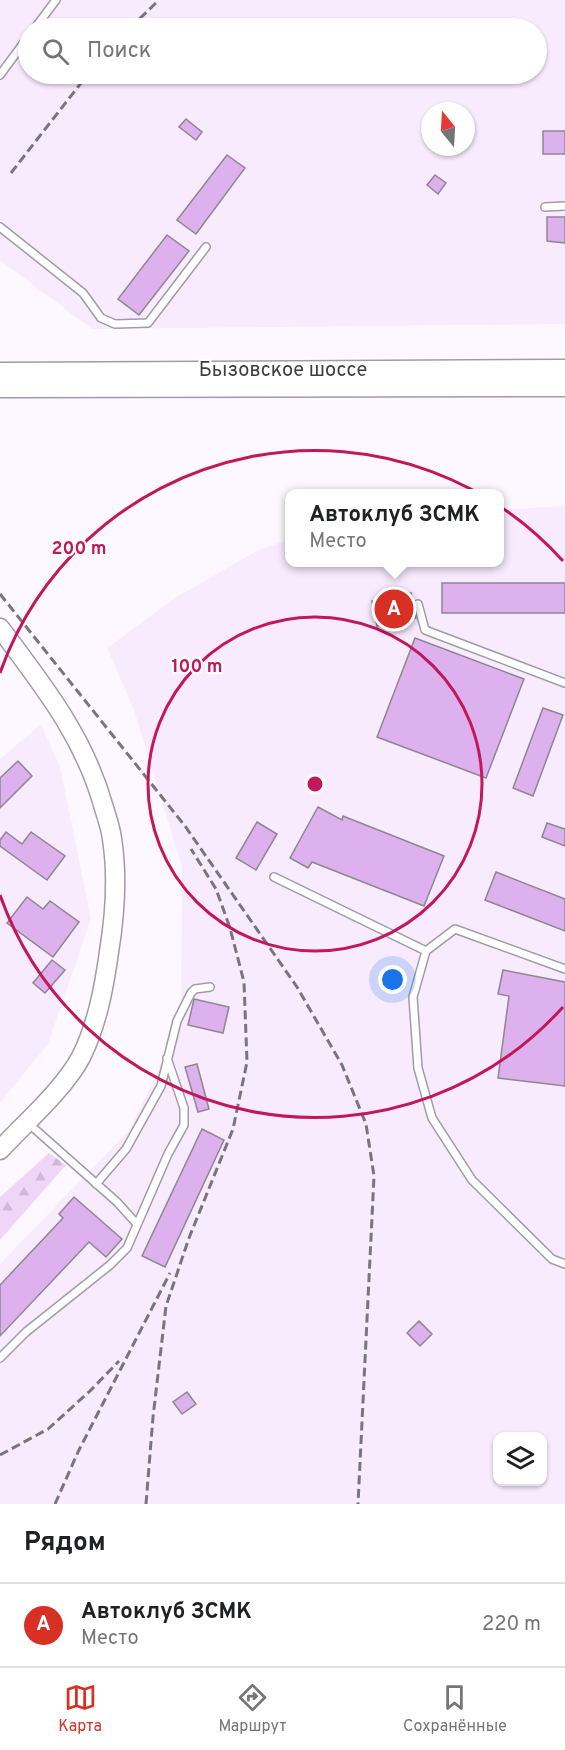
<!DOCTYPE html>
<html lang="ru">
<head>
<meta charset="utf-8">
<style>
  body { margin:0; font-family:Overpass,sans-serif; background:#f2f2f2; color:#202124 }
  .controls { position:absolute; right:18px; bottom:18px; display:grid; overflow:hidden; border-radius:12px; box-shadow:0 2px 4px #0004 }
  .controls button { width:54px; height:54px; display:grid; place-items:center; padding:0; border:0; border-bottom:2px solid #e0e0e0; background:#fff; color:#202124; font:30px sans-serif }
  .compass { position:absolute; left:421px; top:102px; width:54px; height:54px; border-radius:50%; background:#fff; box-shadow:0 2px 4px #0004; rotate:342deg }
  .you { position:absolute; left:393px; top:980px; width:21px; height:21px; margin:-15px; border:4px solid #fff; border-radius:50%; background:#1a73e8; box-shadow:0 0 0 9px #1a73e833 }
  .badge { display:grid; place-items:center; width:39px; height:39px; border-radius:50%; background:#d93025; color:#fff; font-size:20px; font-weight:700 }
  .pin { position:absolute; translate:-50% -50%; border:3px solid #fff; box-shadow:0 2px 6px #0006 }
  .popup { position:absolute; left:285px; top:489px; width:219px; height:78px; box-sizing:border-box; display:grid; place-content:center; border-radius:12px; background:#fff; filter:drop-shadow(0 2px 4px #0005); font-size:20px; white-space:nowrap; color:#757577 }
  .popup b { font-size:22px; color:#202124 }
  .popup::after { content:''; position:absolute; left:50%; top:100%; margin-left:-12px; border:12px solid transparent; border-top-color:#fff }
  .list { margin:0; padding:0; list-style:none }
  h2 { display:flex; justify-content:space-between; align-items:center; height:78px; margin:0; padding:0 24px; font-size:26px }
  h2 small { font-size:20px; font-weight:400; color:#757577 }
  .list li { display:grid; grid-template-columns:39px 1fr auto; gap:18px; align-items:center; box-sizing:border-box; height:84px; padding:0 24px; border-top:2px solid #e0e0e0 }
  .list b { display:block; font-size:22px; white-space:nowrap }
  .list p { margin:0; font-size:20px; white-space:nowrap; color:#757577 }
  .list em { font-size:20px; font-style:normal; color:#757577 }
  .icon { flex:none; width:33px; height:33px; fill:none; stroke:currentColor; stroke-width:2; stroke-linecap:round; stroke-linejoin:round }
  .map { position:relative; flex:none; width:565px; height:1504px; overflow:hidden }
  .search { position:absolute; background:#fff; box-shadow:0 2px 4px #0004; left:18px; right:18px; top:18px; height:66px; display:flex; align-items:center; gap:15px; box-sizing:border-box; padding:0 21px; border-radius:33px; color:#757577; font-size:22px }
  .sheet { height:162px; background:#fff }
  nav { display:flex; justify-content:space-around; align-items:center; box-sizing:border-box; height:84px; border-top:2px solid #e0e0e0; background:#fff; font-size:16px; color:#757577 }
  nav a { display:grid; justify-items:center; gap:3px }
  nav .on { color:#d93025 }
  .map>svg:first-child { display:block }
  .built { fill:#f8ebfe; fill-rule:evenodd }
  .forest { fill:url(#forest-firs) }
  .building { fill:#dcb1ed; stroke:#8e8691; stroke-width:1.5 }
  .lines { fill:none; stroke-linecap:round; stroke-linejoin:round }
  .lane-casing { stroke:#a29aa6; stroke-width:10 }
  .secondary-casing { stroke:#a29aa6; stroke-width:21 }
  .lane { stroke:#fff; stroke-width:7 }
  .secondary { stroke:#fff; stroke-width:18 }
  .rail { stroke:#79767b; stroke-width:3; stroke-dasharray:9 4.5; stroke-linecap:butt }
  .ring { fill:none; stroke:#c2185b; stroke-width:3 }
  .labels { text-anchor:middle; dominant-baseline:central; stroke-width:4.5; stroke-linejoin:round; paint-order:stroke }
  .street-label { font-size:20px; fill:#3f3c40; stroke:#fff }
  .centre { fill:#c2185b; stroke:#fff; stroke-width:3 }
  .ring-label { font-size:18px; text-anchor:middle; font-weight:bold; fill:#c2185b; stroke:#fff; stroke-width:4.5; stroke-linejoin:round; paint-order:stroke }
</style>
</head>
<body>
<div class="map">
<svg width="565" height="1504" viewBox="0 0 565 1504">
  <defs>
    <pattern id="forest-firs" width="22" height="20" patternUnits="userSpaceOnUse" patternTransform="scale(1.5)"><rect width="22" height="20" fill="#efd6f9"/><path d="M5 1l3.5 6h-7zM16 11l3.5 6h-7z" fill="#ceb9d6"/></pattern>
  </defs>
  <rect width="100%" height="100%" fill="#fdf8ff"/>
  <!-- built -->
  <path class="built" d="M 0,0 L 565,0 L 565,324 L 92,329 L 0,260 ZM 28,28 L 536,28 L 536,74 L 28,74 ZM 430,111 L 466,111 L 466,147 L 430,147 Z
    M 565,506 L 565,1504 L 0,1504 L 0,1264 L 130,1129 L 181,1024 L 182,867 L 134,710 L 107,648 L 175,598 L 260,549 L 289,540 L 289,562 L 499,562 L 499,510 ZM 498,1436 L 542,1436 L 542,1482 L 498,1482 Z
    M 41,724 L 60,767 L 91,919 L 48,1044 L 0,1103 L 0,759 Z"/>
  <!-- forest -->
  <path class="forest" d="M 49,1153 L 66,1165 L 0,1240 L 0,1197 Z"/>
  <!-- building -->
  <path class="building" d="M 186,119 L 202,132 L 196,140 L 179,127 Z
    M 543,131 L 565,131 L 565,154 L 543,154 Z
    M 227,155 L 245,168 L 196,234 L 177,220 Z
    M 435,175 L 446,183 L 438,194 L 427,185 Z
    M 547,217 L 565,217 L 565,243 L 547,241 Z
    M 167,235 L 189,251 L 139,315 L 118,299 Z
    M 442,583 L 565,583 L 565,613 L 442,613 Z
    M 411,593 L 416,618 L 377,626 L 372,601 Z
    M 415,638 L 524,679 L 486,778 L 377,737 Z
    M 543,708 L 563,715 L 533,796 L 513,788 Z
    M 18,761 L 32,776 L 0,808 L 0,778 Z
    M 318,807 L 342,820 L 343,816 L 444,856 L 424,906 L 312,862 L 308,868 L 290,858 Z
    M 257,822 L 277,834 L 256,870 L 236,858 Z
    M 547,823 L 565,829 L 565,846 L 542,837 Z
    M 6,832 L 22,844 L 31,832 L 65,856 L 47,880 L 0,846 L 0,840 Z
    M 496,872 L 565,899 L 565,931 L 485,900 Z
    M 27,897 L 43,909 L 50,901 L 79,922 L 53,957 L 7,923 Z
    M 52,960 L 65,970 L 45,993 L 33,983 Z
    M 503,970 L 565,982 L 565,1086 L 498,1078 L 509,996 L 498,994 Z
    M 194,999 L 229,1007 L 223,1033 L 188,1025 Z
    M 197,1064 L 209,1109 L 198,1112 L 185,1067 Z
    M 202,1129 L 224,1140 L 165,1267 L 142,1256 Z
    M 74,1197 L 122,1239 L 106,1257 L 89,1242 L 0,1336 L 0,1285 L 63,1218 L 59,1214 Z
    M 419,1321 L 432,1334 L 420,1346 L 407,1333 Z
    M 187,1392 L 196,1404 L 182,1414 L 173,1402 Z"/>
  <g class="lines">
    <defs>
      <path id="lane" d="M 35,28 L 56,0
        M 0,75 L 28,37
        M 545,207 L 565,206
        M 0,227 L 83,293 L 101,318 L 115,324 L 148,323 L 206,247
        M 418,604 L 425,630 L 565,683
        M 274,877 L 426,951
        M 565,969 L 455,929 L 426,951 L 413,997 L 418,1068 L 432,1118 L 472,1180 L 552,1259 L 565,1264
        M 28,1123 L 117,1202 L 136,1223
        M 96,1184 L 126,1149 L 161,1086 L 177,1021 L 191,993 L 195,989 L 210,987
        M 0,1358 L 26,1332 L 110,1265 L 127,1248 L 168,1154 L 184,1125 L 184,1108 L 167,1058"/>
      <path id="secondary" d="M 0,372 L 565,369
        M 0,388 L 565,387
        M 0,628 C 44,687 84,736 104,808 C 107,818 111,829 112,839 C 118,877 115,915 109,952 C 104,988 97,1025 81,1057 C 64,1089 25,1123 0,1150"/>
    </defs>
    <!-- lane casing -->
    <use href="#lane" class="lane-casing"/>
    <!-- secondary casing -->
    <use href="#secondary" class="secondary-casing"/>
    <!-- lane -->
    <use href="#lane" class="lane"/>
    <!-- secondary -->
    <use href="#secondary" class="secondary"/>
    <!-- rail -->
    <path class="rail" d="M 130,28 L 159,0
      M 11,173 L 88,74
      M 0,594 L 185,826 L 297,987 L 342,1065 L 366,1124 L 374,1176 L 358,1504
      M 0,1455 L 48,1429 L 90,1391 L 119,1361
      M 55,1504 L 78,1452 L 170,1273
      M 146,1504 L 153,1417 L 166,1306 L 189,1238 L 233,1129 L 247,1062 L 244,982 L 230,928 L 216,889 L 191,849"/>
  </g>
  <!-- distance rings -->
  <g class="ring">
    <circle cx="315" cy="784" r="167"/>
    <path d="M563 1007A334 334 0 0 1 0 895M0 673A334 334 0 0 1 563 561"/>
  </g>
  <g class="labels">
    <!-- street labels -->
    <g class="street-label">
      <text x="283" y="371">Бызовское шоссе</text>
    </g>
  </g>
  <circle cx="315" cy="784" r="9" class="centre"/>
  <g class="ring-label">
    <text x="79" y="554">200 m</text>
    <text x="197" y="672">100 m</text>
  </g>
</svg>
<div class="controls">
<button><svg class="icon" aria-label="layers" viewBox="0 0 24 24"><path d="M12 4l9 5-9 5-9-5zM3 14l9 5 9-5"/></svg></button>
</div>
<svg class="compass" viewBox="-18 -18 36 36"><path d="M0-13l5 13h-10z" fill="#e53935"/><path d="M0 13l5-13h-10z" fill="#757577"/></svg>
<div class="you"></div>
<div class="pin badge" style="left:394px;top:609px">A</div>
<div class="popup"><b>Автоклуб ЗСМК</b>Место</div>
<div class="search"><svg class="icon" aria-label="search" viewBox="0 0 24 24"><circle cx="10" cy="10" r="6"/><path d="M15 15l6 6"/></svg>Поиск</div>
</div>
<section class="sheet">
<h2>Рядом<small></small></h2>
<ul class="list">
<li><span class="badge">A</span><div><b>Автоклуб ЗСМК</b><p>Место</p></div><em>220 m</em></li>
</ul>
</section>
<nav>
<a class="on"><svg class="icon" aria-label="map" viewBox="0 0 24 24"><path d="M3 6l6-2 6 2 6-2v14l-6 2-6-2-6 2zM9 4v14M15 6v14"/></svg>Карта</a>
<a><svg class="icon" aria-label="directions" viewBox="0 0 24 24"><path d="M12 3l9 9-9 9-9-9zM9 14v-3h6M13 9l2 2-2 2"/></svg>Маршрут</a>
<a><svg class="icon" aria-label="saved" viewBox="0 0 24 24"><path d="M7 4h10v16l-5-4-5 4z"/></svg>Сохранённые</a>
</nav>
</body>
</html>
